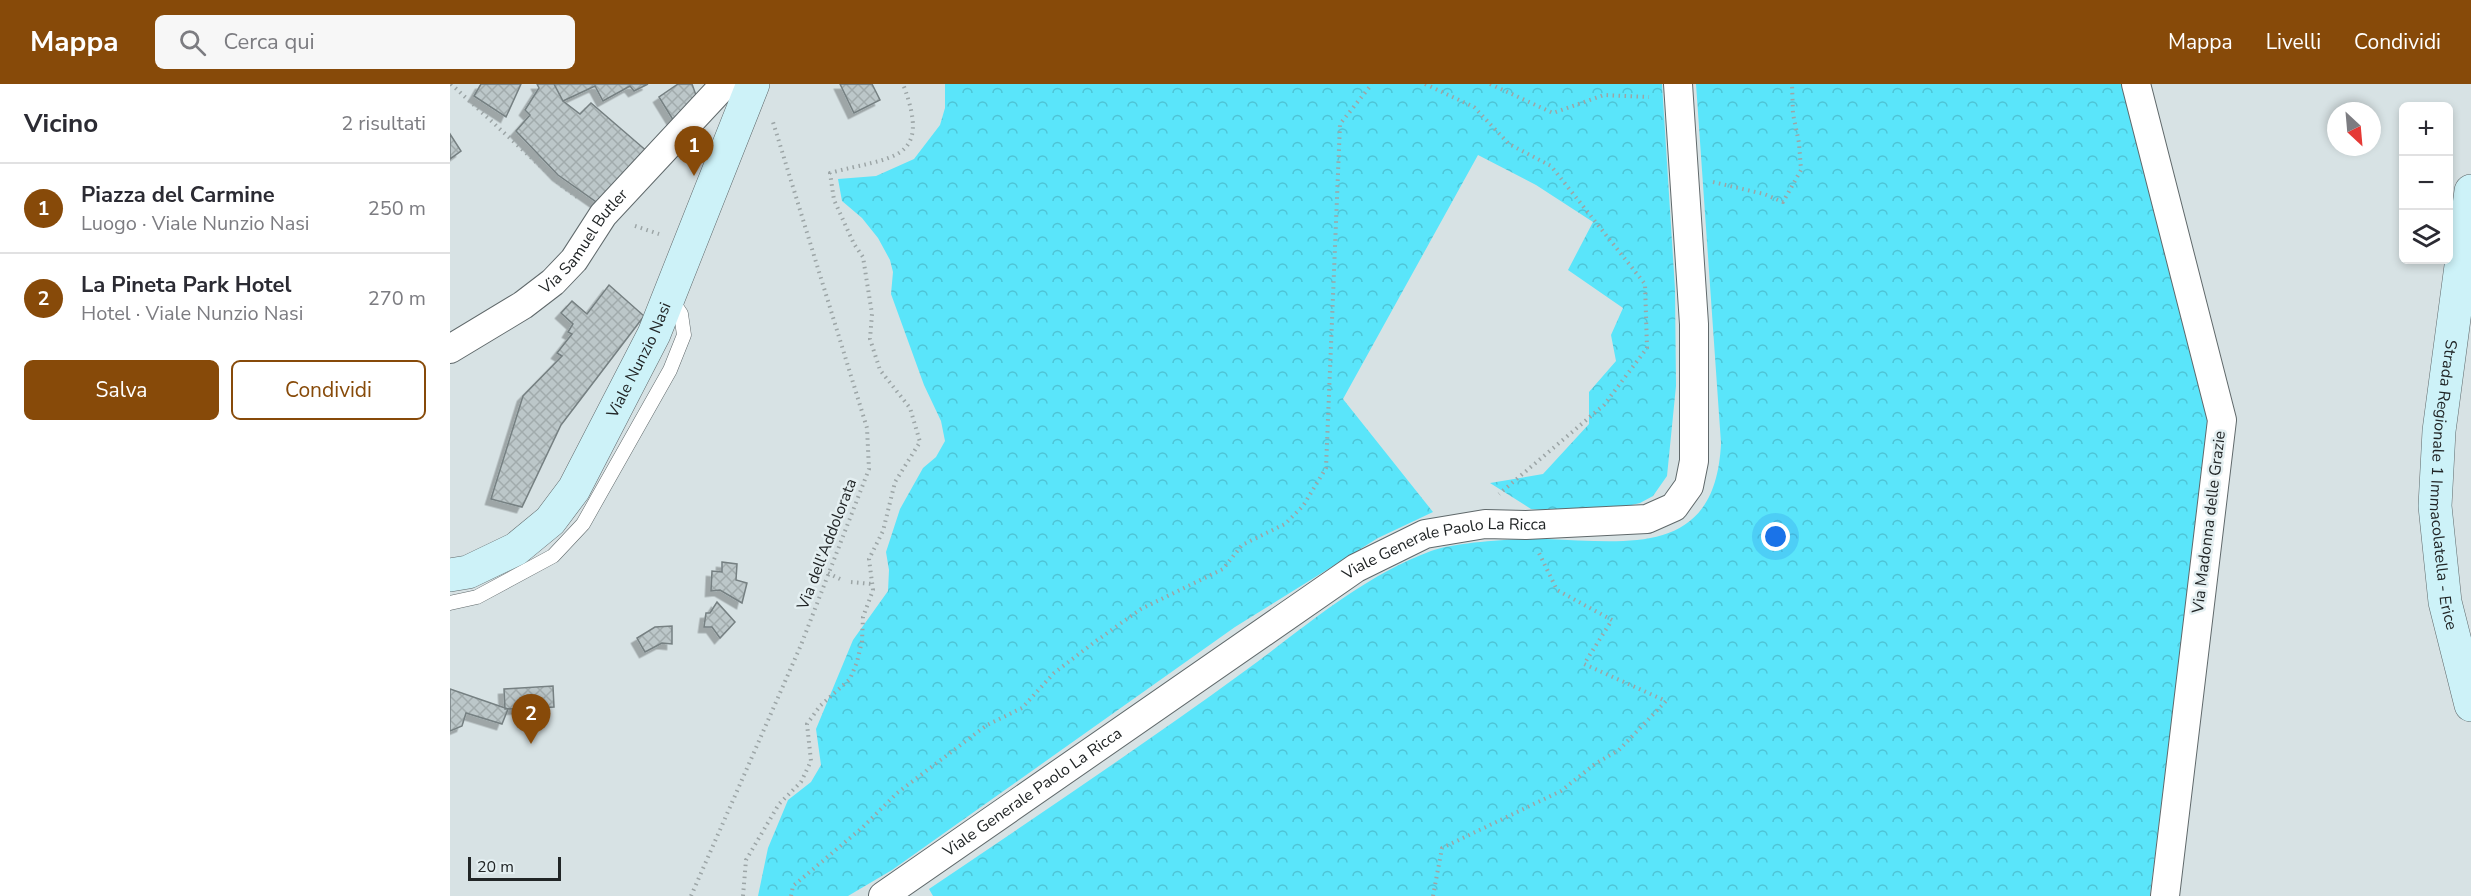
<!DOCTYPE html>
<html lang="it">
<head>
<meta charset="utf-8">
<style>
  body { margin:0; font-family:"Nunito Sans",sans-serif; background:#f7f7f7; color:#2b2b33 }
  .controls { position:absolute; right:18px; top:18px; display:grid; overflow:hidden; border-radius:9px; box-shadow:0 3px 9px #0003 }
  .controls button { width:54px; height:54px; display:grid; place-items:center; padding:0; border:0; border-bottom:2px solid #e1e1e2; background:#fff; color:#2b2b33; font:30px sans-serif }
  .compass { position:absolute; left:1877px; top:18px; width:54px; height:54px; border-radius:50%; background:#fff; box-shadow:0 3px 9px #0003; rotate:154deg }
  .scale { position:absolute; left:18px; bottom:15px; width:93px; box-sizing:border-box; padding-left:6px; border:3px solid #212526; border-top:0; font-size:16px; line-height:21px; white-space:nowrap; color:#212526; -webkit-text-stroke:4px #e4eff1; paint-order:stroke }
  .you { position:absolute; left:1326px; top:453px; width:21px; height:21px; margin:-15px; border:4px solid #fff; border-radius:50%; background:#1a73e8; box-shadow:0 0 0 9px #1a73e833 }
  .badge { display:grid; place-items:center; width:39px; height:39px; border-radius:50%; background:#874a09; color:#fff; font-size:20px; font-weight:700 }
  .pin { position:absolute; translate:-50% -50px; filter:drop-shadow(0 2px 3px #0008) }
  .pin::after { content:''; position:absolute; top:32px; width:21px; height:18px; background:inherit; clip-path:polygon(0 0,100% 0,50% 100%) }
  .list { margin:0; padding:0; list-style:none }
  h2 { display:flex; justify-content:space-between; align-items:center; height:78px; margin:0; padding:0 24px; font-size:26px }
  h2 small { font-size:20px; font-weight:400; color:#7c7c81 }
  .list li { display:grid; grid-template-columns:39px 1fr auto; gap:18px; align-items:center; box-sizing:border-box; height:90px; padding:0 24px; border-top:2px solid #e1e1e2 }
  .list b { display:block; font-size:22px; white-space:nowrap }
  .list p { margin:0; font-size:20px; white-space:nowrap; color:#7c7c81 }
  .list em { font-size:20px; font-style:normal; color:#7c7c81 }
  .actions { display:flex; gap:12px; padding:18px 24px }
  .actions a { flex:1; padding:14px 0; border:2px solid #874a09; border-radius:9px; text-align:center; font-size:21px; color:#874a09 }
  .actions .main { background:#874a09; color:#fff }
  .icon { flex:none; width:33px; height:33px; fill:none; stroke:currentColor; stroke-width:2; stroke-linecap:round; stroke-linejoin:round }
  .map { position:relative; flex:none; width:2021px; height:812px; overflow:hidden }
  header { display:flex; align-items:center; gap:36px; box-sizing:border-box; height:84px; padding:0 30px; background:#874a09; color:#fff }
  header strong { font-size:28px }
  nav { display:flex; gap:33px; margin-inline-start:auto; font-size:21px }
  .search { width:420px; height:54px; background:#f7f7f7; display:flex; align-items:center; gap:15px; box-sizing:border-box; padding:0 21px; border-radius:9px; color:#7c7c81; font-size:22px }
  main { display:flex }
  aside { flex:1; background:#fff }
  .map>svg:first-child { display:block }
  .forest { fill:url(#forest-crowns) }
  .building { fill:url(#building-cross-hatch); stroke:#768082; stroke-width:1.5; filter:url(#shadow) }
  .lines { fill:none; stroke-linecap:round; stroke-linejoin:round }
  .lane-casing { stroke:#60696b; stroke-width:15 }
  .street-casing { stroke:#60696b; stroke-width:30 }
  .secondary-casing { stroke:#60696b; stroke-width:34 }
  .path { stroke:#9ca5a6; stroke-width:4; stroke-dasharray:1.5 4.5; stroke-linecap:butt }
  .lane { stroke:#fff; stroke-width:14 }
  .street { stroke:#fff; stroke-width:28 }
  .secondary { stroke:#cdf2f8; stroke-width:33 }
  .labels { text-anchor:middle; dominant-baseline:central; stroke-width:5; stroke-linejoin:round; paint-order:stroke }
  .street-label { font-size:16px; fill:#212526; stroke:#e4eff1 }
</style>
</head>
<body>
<header>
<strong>Mappa</strong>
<div class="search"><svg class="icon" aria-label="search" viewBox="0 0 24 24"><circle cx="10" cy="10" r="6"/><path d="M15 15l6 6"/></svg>Cerca qui</div>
<nav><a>Mappa</a><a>Livelli</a><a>Condividi</a></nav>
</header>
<main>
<aside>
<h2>Vicino<small>2 risultati</small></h2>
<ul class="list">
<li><span class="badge">1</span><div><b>Piazza del Carmine</b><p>Luogo · Viale Nunzio Nasi</p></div><em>250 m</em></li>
<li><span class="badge">2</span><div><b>La Pineta Park Hotel</b><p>Hotel · Viale Nunzio Nasi</p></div><em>270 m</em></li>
</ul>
<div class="actions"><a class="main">Salva</a><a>Condividi</a></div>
</aside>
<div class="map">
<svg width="2021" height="812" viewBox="0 0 2021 812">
  <defs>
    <pattern id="forest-crowns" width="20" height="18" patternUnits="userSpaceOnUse" patternTransform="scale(1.5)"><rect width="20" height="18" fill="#5ae5fa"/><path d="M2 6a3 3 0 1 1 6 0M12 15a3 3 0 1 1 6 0" fill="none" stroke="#4ec4d6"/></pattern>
    <pattern id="building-cross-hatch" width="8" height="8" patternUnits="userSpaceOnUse" patternTransform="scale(1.5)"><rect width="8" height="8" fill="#bcc7c9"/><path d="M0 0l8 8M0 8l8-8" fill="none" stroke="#a1abac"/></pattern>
    <filter id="shadow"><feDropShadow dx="-5.5" dy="5.5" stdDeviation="0" flood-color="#0004"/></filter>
  </defs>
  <rect width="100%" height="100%" fill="#d7e2e4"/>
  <!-- forest -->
  <path class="forest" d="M 495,0 L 1212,0 L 1225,205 L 1226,302 L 1217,392 L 1203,412 L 1190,419 L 1173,423 L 1111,428 L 1081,425 L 1040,399 L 1093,390 L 1139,340 L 1139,308 L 1166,277 L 1161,251 L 1173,224 L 1118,186 L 1143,138 L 1086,101 L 1028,71 L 893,315 L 983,428 L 928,454 L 785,543 L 442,786 L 398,812 L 308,812 L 318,764 L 338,716 L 361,698 L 371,681 L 366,645 L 403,556 L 438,507 L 439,486 L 436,468 L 450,425 L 473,384 L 486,373 L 495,357 L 491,337 L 474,301 L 441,210 L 443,188 L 440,176 L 428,154 L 412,134 L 392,117 L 388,95 L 426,92 L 464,75 L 490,41 L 495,24 Z
    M 1246,0 L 1676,0 L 1758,340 L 1700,812 L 483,812 L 479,805 C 584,734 689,664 792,589 C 853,545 909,494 981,467 C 1005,458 1069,454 1096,455 C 1180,458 1266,473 1271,359 Z"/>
  <!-- building -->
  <path class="building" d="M 31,0 L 71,0 L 56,33 L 24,12 Z
    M 87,0 L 104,0 L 113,17 L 130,30 L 141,19 L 199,69 L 152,122 L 108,91 L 66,47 L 80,31 L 75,26 L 89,4 Z
    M 104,0 L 198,0 L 184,7 L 180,2 L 153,17 L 145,2 L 113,17 Z
    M 228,0 L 242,0 L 247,14 L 225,39 L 209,13 Z
    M 390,0 L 422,0 L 430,16 L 404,29 Z
    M 0,50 L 11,67 L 0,75 Z
    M 159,201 L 194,232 L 111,341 L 72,423 L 41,415 L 73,312 L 112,272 L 107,269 L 122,250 L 118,248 L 123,240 L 111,229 L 122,217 L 137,230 Z
    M 272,478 L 287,480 L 286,496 L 297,499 L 292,519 L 270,506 L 261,507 L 262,487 L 272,488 Z
    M 267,518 L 285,538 L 270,554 L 262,543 L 254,543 L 256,529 L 260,529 Z
    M 222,542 L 222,560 L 212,559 L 195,568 L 187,554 L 205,543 Z
    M 103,602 L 104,623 L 55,625 L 54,605 Z
    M 0,605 L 58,625 L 52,640 L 16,629 L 12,642 L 0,647 Z"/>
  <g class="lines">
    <defs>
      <path id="lane" d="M 0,519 L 27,513 L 103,472 L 133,440 L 220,286 L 234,251 L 231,230 L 221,215"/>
      <g id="street">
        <path d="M 1686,0 L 1772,336 L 1715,812"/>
        <path id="s1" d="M 0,265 L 73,221 L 103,198 L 124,176 L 153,131 L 275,0"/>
        <path id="s2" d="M 433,812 L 906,484 L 975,450 L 1035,440 L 1076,441 L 1197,435 L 1224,423 L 1239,402 L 1244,377 L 1244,240 L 1228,0"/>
      </g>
      <g id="secondary">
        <path id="s3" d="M 2021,107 L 1989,347 L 1985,422 L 1995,518 L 2021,621"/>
        <path id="s4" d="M 0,491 L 18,488 L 66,465 L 100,437 L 124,405 L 204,250 L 303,0"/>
      </g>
    </defs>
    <!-- lane casing -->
    <use href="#lane" class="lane-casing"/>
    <!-- street casing -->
    <use href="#street" class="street-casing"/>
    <!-- secondary casing -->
    <use href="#secondary" class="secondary-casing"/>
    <!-- path -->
    <path class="path" d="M 1,0 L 113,103 L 130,115
      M 975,0 L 1024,23 L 1059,60 L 1101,82 L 1195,200 L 1197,264 L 1154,321 L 1049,410
      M 1040,0 L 1103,29 L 1154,11 L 1199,13
      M 1263,98 L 1314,110 L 1333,118 L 1351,86 L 1349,59 L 1343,30 L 1342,0
      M 185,142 L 209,150
      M 378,489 L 390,495
      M 401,498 L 422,500
      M 241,812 L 351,561 L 419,385 L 417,344 L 323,38
      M 293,812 L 296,776 L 329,720 L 351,698 L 361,677 L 357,640 L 370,622 L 400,595 L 407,578 L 412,557 L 413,533 L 423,506 L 419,475 L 433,447 L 445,398 L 470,358 L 460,324 L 430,286 L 420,255 L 422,230 L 413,173 L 404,160 L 384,116 L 380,89 C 441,72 483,79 453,0
      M 341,812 L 343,802 L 413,743 L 447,709 L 537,641 L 572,624 L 604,589 L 646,557 L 691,525 L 773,485 L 792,461 L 835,440 L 853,422 L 876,384 L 890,40 L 922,0
      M 983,812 L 992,764 L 1111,707 L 1145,680 L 1169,666 L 1216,617 L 1134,580 L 1162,536 L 1107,506 L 1089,469"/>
    <!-- lane -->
    <use href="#lane" class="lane"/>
    <!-- street -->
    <use href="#street" class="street"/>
    <!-- secondary -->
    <use href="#secondary" class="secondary"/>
  </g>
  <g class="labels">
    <!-- street labels -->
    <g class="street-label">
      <text stroke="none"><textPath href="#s1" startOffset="174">Via Samuel Butler</textPath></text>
      <text stroke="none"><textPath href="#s4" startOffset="300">Viale Nunzio Nasi</textPath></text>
      <text stroke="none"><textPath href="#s3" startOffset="296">Strada Regionale 1 Immacolatella - Erice</textPath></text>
      <text transform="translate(1759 438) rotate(-83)">Via Madonna delle Grazie</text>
      <text transform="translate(377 460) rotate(-69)">Via dell'Addolorata</text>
      <text stroke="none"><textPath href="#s2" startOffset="668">Viale Generale Paolo La Ricca</textPath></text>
      <text stroke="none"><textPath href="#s2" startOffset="182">Viale Generale Paolo La Ricca</textPath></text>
    </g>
  </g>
</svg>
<div class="controls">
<button>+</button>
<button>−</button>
<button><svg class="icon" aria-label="layers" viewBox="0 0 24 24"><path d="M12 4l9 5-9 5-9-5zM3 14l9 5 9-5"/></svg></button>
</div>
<svg class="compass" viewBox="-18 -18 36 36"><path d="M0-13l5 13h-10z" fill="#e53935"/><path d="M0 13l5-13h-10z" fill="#7c7c81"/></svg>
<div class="scale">20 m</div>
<div class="you"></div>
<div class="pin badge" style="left:244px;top:92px">1</div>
<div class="pin badge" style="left:81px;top:660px">2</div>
</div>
</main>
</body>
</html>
